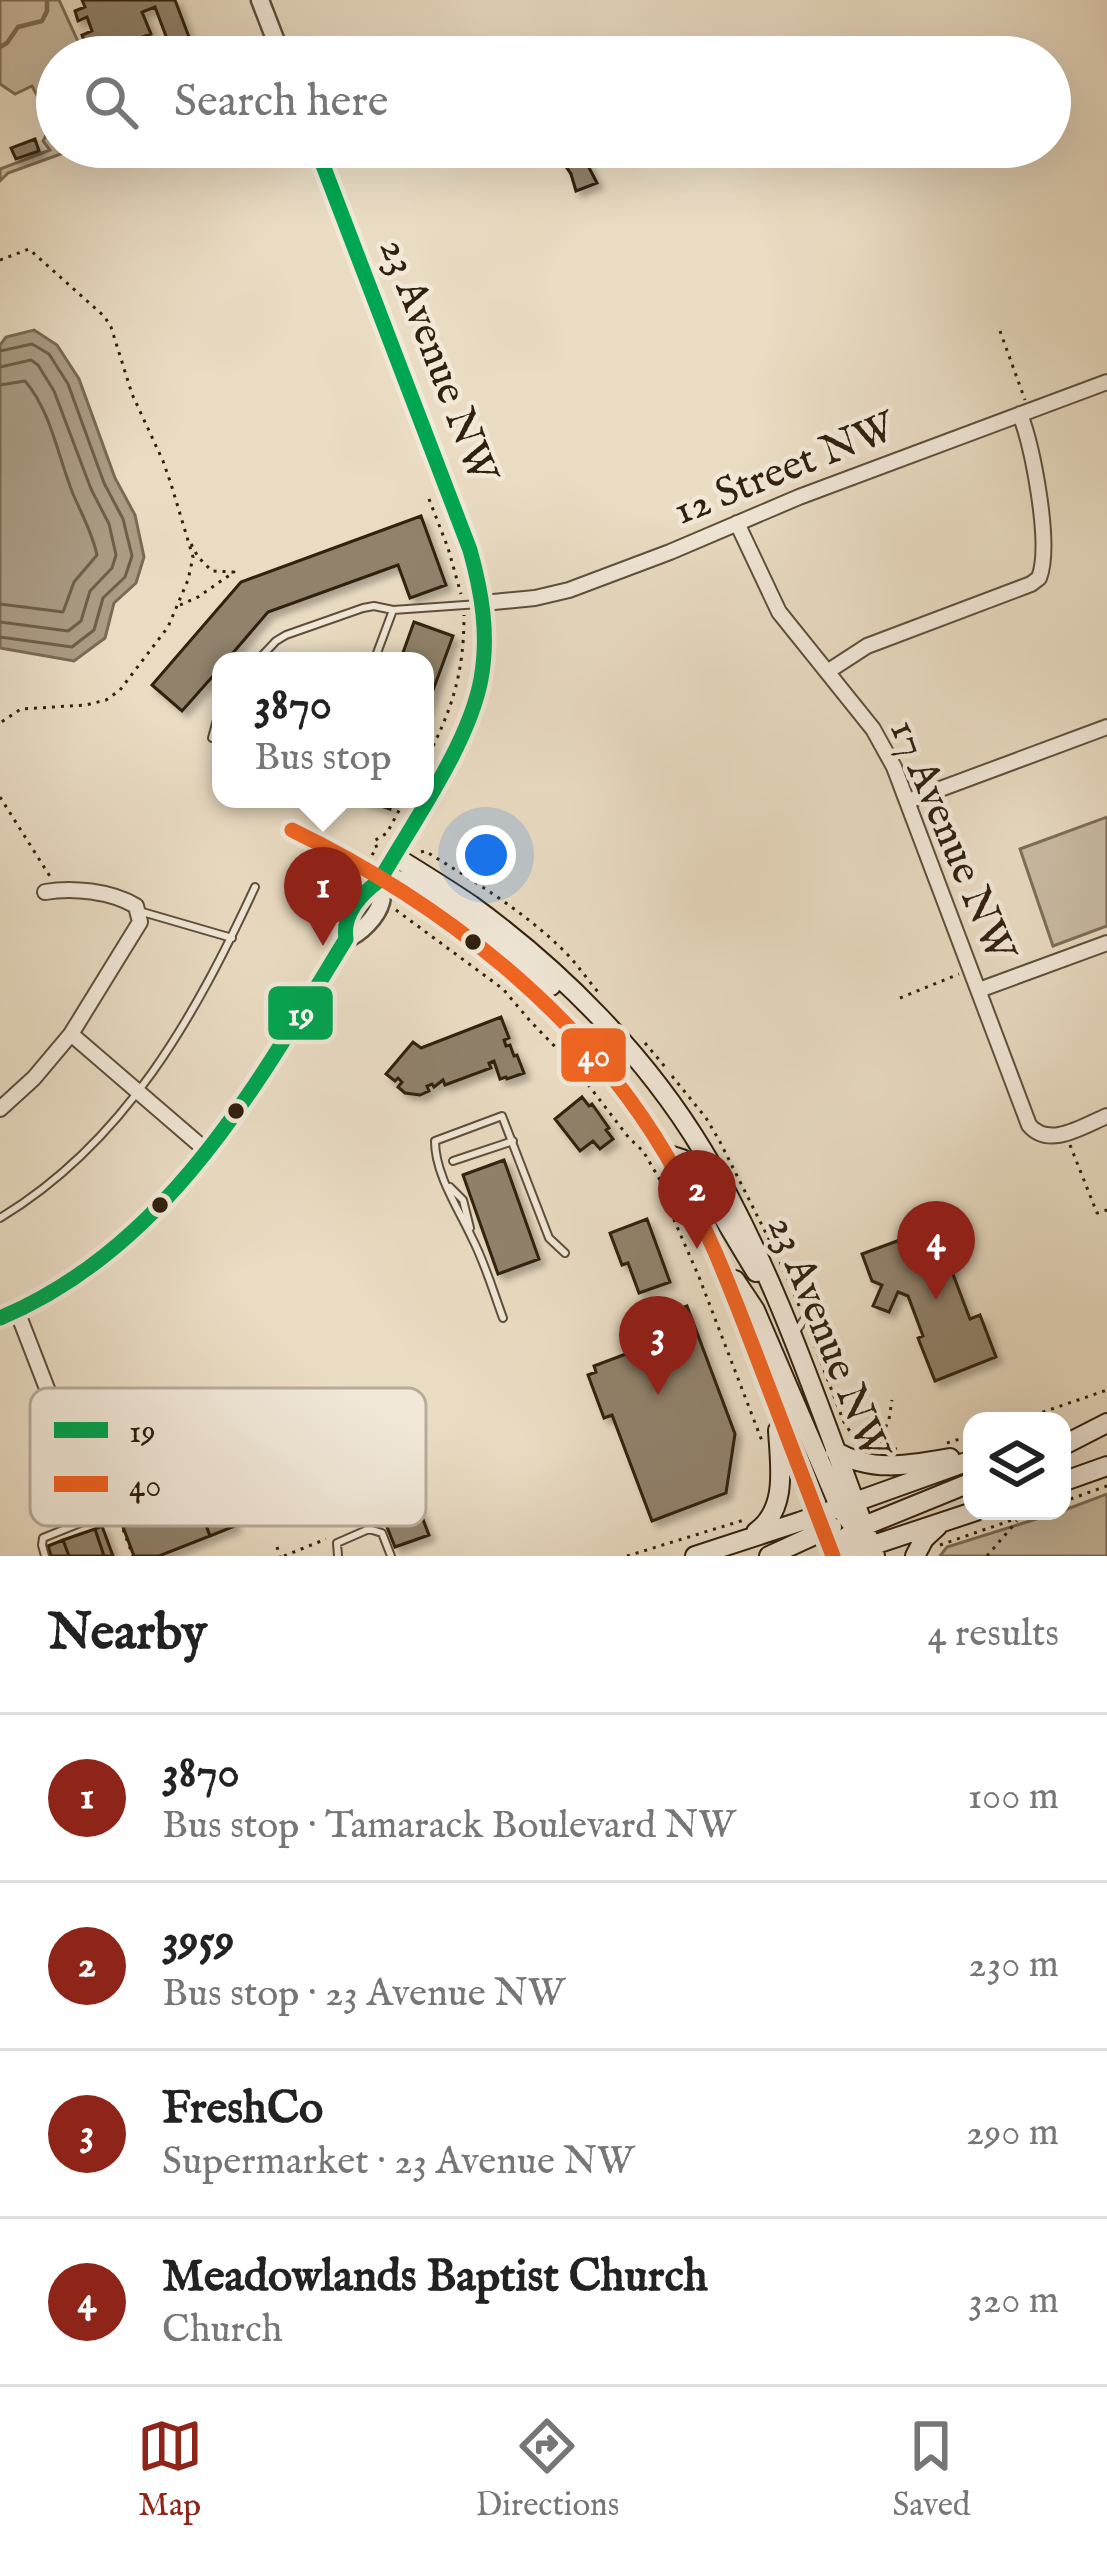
<!DOCTYPE html>
<html lang="en">
<head>
<meta charset="utf-8">
<style>
  body { margin:0; font-family:"IM FELL English",serif; background:#f2f2f2; color:#222 }
  .controls { position:absolute; right:36px; bottom:36px; display:grid; overflow:hidden; border-radius:24px; box-shadow:0 12px 48px #0002 }
  .controls button { width:108px; height:108px; display:grid; place-items:center; padding:0; border:0; border-bottom:3px solid #e0e0e0; background:#fff; color:#222; font:60px sans-serif }
  .you { position:absolute; left:486px; top:855px; width:42px; height:42px; margin:-30px; border:9px solid #fff; border-radius:50%; background:#1a73e8; box-shadow:0 0 0 18px #1a73e833 }
  .badge { display:grid; place-items:center; width:78px; height:78px; border-radius:50%; background:#8f2418; color:#fff; font-size:39px; font-weight:700 }
  .pin { position:absolute; translate:-50% -99px; filter:drop-shadow(0 3px 6px #0008) }
  .pin::after { content:''; position:absolute; top:63px; width:42px; height:36px; background:inherit; clip-path:polygon(0 0,100% 0,50% 100%) }
  .popup { position:absolute; left:212px; top:652px; width:222px; height:156px; box-sizing:border-box; display:grid; place-content:center; border-radius:24px; background:#fff; filter:drop-shadow(0 3px 9px #0005); font-size:39px; white-space:nowrap; color:#767676 }
  .popup b { font-size:45px; color:#222 }
  .popup::after { content:''; position:absolute; left:50%; top:100%; margin-left:-24px; border:24px solid transparent; border-top-color:#fff }
  .list { margin:0; padding:0; list-style:none }
  h2 { display:flex; justify-content:space-between; align-items:center; height:156px; margin:0; padding:0 48px; font-size:51px }
  h2 small { font-size:39px; font-weight:400; color:#767676 }
  .list li { display:grid; grid-template-columns:78px 1fr auto; gap:36px; align-items:center; box-sizing:border-box; height:168px; padding:0 48px; border-top:3px solid #e0e0e0 }
  .list b { display:block; font-size:45px; white-space:nowrap }
  .list p { margin:0; font-size:39px; white-space:nowrap; color:#767676 }
  .list em { font-size:39px; font-style:normal; color:#767676 }
  .icon { flex:none; width:66px; height:66px; fill:none; stroke:currentColor; stroke-width:2; stroke-linecap:round; stroke-linejoin:round }
  .map { position:relative; flex:none; width:1107px; height:1556px; overflow:hidden }
  .search { position:absolute; background:#fff; box-shadow:0 12px 48px #0002; left:36px; right:36px; top:36px; height:132px; display:flex; align-items:center; gap:30px; box-sizing:border-box; padding:0 42px; border-radius:66px; color:#767676; font-size:45px }
  .sheet { height:828px; background:#fff }
  nav { display:flex; justify-content:space-around; align-items:center; box-sizing:border-box; height:168px; border-top:3px solid #e0e0e0; background:#fff; font-size:33px; color:#767676 }
  nav a { display:grid; justify-items:center; gap:6px }
  nav .on { color:#8f2418 }
  .map>svg:first-child { display:block }
  .green { fill:#cabca4; stroke:#7d6e59; stroke-width:3 }
  .water { fill:#ab9c85; stroke:#7a6a55; stroke-width:3 }
  .lines { fill:none; stroke-linecap:round; stroke-linejoin:round }
  .shore { stroke:#6e5e4a; stroke-width:3 }
  .stream { stroke:#7a6a55; stroke-width:4.5 }
  .building { fill:#91826c; stroke:#30200e; stroke-width:3; filter:url(#shadow) }
  .service-casing { stroke:#5e4f3b; stroke-width:10 }
  .minor-casing { stroke:#5e4f3b; stroke-width:18 }
  .tertiary-casing { stroke:#5e4f3b; stroke-width:21 }
  .secondary-casing { stroke:#30200e; stroke-width:22 }
  .path { stroke:#30200e; stroke-width:3; stroke-dasharray:3 6; stroke-linecap:butt }
  .service { stroke:#f1e8d8; stroke-width:6 }
  .minor { stroke:#f1e8d8; stroke-width:14 }
  .tertiary { stroke:#f1e8d8; stroke-width:16 }
  .secondary { stroke:#f1e8d8; stroke-width:18 }
  .bus-1-casing { stroke:#f1e8d8; stroke-width:24 }
  .bus-2-casing { stroke:#f1e8d8; stroke-width:24 }
  .bus-1 { stroke:#00a651; stroke-width:15 }
  .bus-2 { stroke:#f26522; stroke-width:15 }
  .bus-dot { fill:#30200e; stroke:#f1e8d8; stroke-width:4.5 }
  .labels { text-anchor:middle; dominant-baseline:central; stroke-width:9; stroke-linejoin:round; paint-order:stroke }
  .street-label { font-size:42px; fill:#30200e; stroke:#f1e8d8 }
  .key { fill:#f1e8d8; stroke:#b7ac9b; stroke-width:3 }
  .key-label { font-size:33px; fill:#30200e }
  .line-badge { stroke:#f1e8d8; stroke-width:4.5 }
  .badge-label { font-size:33px; text-anchor:middle; font-weight:bold; fill:#fff }
</style>
</head>
<body>
<div class="map">
<svg width="1107" height="1556" viewBox="0 0 1107 1556">
  <defs>
    <filter id="shadow"><feDropShadow dx="5.5" dy="5.5" stdDeviation="3" flood-color="#0004"/></filter>
  </defs>
  <rect width="100%" height="100%" fill="#eadcc3"/>
  <filter id="stains"><feTurbulence type="fractalNoise" baseFrequency=".00167" numOctaves="4"/><feColorMatrix values="0 0 0 0 .2 0 0 0 0 .09 0 0 0 0 .02 0 0 0 .5 -.17"/></filter>
  <radialGradient id="worn" r=".72"><stop offset=".6" stop-color="#630" stop-opacity="0"/><stop offset="1" stop-color="#630" stop-opacity=".3"/></radialGradient>
  <!-- green -->
  <path class="green" d="M 0,0 L 59,0 L 85,57 L 57,57 L 57,147 L 80,147 L 8,173 L 0,181 L 0,169 L 50,150 L 43,141 C 55,124 41,103 32,86 L 15,94 L 0,84 Z
    M 1107,817 L 1107,926 L 1053,946 L 1020,849 Z
    M 1107,1494 L 1107,1556 L 940,1556 L 947,1547 L 1062,1511 Z"/>
  <!-- water -->
  <path class="water" d="M 34,330 L 57,345 L 79,379 L 115,478 L 135,515 L 144,557 L 136,583 L 114,603 L 105,638 L 74,661 L 0,648 L 0,345 L 6,337 Z"/>
  <g class="lines">
    <!-- shore -->
    <path class="shore" d="M 0,351 L 32,344 L 49,354 L 68,384 L 104,483 L 123,519 L 132,556 L 125,577 L 103,598 L 94,630 L 72,647 L 0,637
      M 0,367 L 31,360 L 38,365 L 54,391 L 91,489 L 109,524 L 116,555 L 112,568 L 90,591 L 81,621 L 68,631 L 0,622
      M 0,385 L 25,381 C 51,411 58,457 73,494 C 82,515 92,532 97,555 L 74,582 L 63,612 L 0,604"/>
    <!-- stream -->
    <path class="stream" d="M 0,47 L 7,43 L 18,27 L 42,21 L 47,11 L 47,0"/>
  </g>
  <!-- building -->
  <path class="building" d="M 82,0 L 175,0 L 189,37 L 169,44 L 155,7 L 142,12 L 151,34 L 143,37 L 148,51 L 131,57 L 93,57 L 101,53 L 97,42 L 86,46 L 82,35 L 92,31 L 87,17 L 78,21 L 75,11 L 85,7 Z
    M 35,139 L 39,151 L 16,159 L 11,148 Z
    M 560,147 L 589,147 L 591,153 L 583,156 L 597,183 L 576,191 L 571,174 L 561,159 Z
    M 421,516 L 446,585 L 410,598 L 398,565 L 268,612 L 226,661 L 221,661 L 221,667 L 182,711 L 152,685 L 241,582 Z
    M 414,622 L 453,636 L 425,712 L 425,661 L 400,661 Z
    M 361,799 L 393,799 L 390,809 Z
    M 501,1017 L 509,1038 L 504,1040 L 506,1046 L 510,1045 L 514,1056 L 517,1055 L 524,1073 L 507,1079 L 506,1077 L 500,1079 L 494,1061 L 489,1063 L 491,1068 L 445,1085 L 443,1080 L 434,1087 L 432,1084 L 427,1086 L 429,1091 L 420,1095 L 405,1093 L 398,1087 L 402,1082 L 398,1078 L 395,1081 L 386,1074 L 413,1042 L 421,1048 Z
    M 582,1097 L 589,1106 L 592,1104 L 609,1128 L 606,1130 L 613,1139 L 600,1149 L 593,1141 L 580,1151 L 555,1119 Z
    M 504,1160 L 539,1259 L 498,1274 L 463,1175 Z
    M 647,1219 L 670,1282 L 639,1293 L 628,1263 L 622,1265 L 610,1233 Z
    M 935,1227 L 970,1319 L 980,1315 L 996,1357 L 935,1381 L 918,1338 L 923,1336 L 908,1296 L 898,1292 L 889,1312 L 873,1306 L 882,1285 L 872,1281 L 862,1254 Z
    M 687,1306 L 735,1434 L 726,1493 L 652,1521 L 612,1415 L 604,1418 L 588,1375 L 596,1372 L 594,1366 L 666,1339 L 657,1317 Z
    M 394,1408 L 399,1422 L 387,1426 L 398,1457 L 376,1466 L 374,1461 L 359,1467 L 343,1427 Z
    M 325,1440 L 337,1478 L 328,1481 L 329,1485 L 268,1507 L 254,1466 Z
    M 212,1493 L 214,1496 L 223,1493 L 235,1526 L 210,1536 L 196,1499 Z
    M 196,1499 L 210,1536 L 159,1556 L 134,1556 L 123,1527 Z
    M 419,1509 L 429,1535 L 395,1547 L 385,1522 Z
    M 102,1526 L 113,1556 L 104,1556 L 95,1529 Z
    M 95,1529 L 104,1556 L 69,1556 L 63,1540 Z
    M 63,1540 L 69,1556 L 51,1556 L 48,1546 Z"/>
  <g class="lines">
    <defs>
      <path id="service" d="M 257,661 L 276,641 L 286,635 L 363,608 L 374,606 L 393,610 L 479,604
        M 374,661 L 393,610
        M 212,738 L 221,705
        M 139,911 L 232,938
        M 453,1161 L 513,1141
        M 450,1187 L 463,1200 L 470,1228
        M 0,1218 C 126,1142 195,1016 255,887
        M 503,1318 C 493,1291 485,1263 472,1238 C 458,1208 435,1174 435,1141 L 502,1116 L 549,1238 L 565,1253
        M 797,1330 L 807,1315 L 815,1310
        M 45,1556 L 42,1545 L 43,1538 L 95,1517 L 109,1521
        M 338,1556 L 337,1543 L 369,1529 L 382,1533 L 391,1556"/>
      <path id="minor" d="M 737,523 L 779,612 L 873,729 L 894,767 L 1029,1125 C 1049,1149 1083,1126 1107,1116
        M 483,603 L 535,598 L 569,590 L 670,552 L 799,497 L 1107,382
        M 827,672 L 867,646 L 1031,584 L 1039,578 C 1052,545 1033,449 1020,414
        M 908,801 L 1107,727
        M 979,990 L 1107,943
        M 71,1034 L 208,1152
        M 0,1109 L 34,1078 L 71,1034 L 140,922 L 136,906 C 111,891 72,887 45,892
        M 17,1311 L 75,1461"/>
      <path id="tertiary" d="M 260,0 L 282,57
        M 346,939 C 360,934 377,917 381,902 C 383,895 381,887 380,880
        M 0,1318 C 167,1248 256,1086 346,939 C 342,914 361,894 380,880 C 413,822 469,744 481,679 C 489,635 482,593 470,550 L 316,147"/>
      <path id="secondary" d="M 292,830 C 440,902 580,1010 665,1153 C 703,1216 729,1284 755,1352 C 781,1420 807,1488 833,1556
        M 394,856 C 420,872 446,888 471,905 C 561,970 646,1056 703,1151 C 777,1273 824,1423 875,1556
        M 385,879 C 425,874 518,959 551,986
        M 666,1154 L 682,1159 L 695,1170 L 756,1272
        M 735,1280 L 755,1310 L 840,1508 L 863,1539
        M 1062,1446 L 1107,1423
        M 835,1451 C 871,1473 910,1465 950,1458
        M 1062,1482 L 1107,1466
        M 756,1532 C 788,1509 780,1466 778,1430
        M 695,1556 L 799,1522 L 972,1460
        M 769,1556 L 832,1527
        M 834,1556 L 845,1538 L 859,1528 L 972,1482
        M 840,1556 L 976,1511
        M 915,1556 L 924,1539 L 937,1527"/>
    </defs>
    <!-- service casing -->
    <use href="#service" class="service-casing"/>
    <!-- minor casing -->
    <use href="#minor" class="minor-casing"/>
    <!-- tertiary casing -->
    <use href="#tertiary" class="tertiary-casing"/>
    <!-- secondary casing -->
    <use href="#secondary" class="secondary-casing"/>
    <!-- path -->
    <path class="path" d="M 0,260 L 29,249 L 104,316 L 111,327 L 132,394 L 163,461 L 171,484 L 193,557 L 188,580 L 168,627 L 120,690 L 106,700 L 86,705 L 21,709 L 0,723
      M 1000,331 L 1025,400
      M 429,499 L 448,548 L 461,594
      M 180,605 L 198,597 L 234,572 L 212,571 L 198,557 L 190,542
      M 425,762 C 452,710 464,674 464,615
      M 0,797 L 51,878
      M 421,852 L 425,851 C 474,881 527,913 568,955 C 579,967 588,980 598,992
      M 372,855 L 377,848 L 374,841 L 387,833 L 405,799
      M 396,910 L 503,989 L 531,1022 L 573,1065 L 629,1138 L 643,1151 L 660,1180 L 661,1190 L 699,1277 L 762,1441
      M 900,998 L 959,974
      M 645,1043 L 666,1068
      M 672,1076 L 706,1118 L 719,1140 L 778,1257 L 800,1308
      M 1070,1145 L 1097,1213 L 1107,1210
      M 808,1328 L 843,1420 C 855,1444 872,1447 897,1449
      M 1017,1421 L 1107,1390
      M 947,1443 L 972,1435
      M 879,1444 L 889,1419 L 892,1400
      M 393,1471 L 397,1482
      M 80,1474 L 93,1510
      M 1062,1502 L 1107,1486
      M 374,1519 L 422,1502 L 416,1492
      M 120,1521 L 133,1556
      M 940,1545 L 1038,1511
      M 277,1547 L 280,1556
      M 284,1556 L 326,1539
      M 627,1556 L 744,1520
      M 987,1556 L 1017,1521"/>
    <!-- service -->
    <use href="#service" class="service"/>
    <!-- minor -->
    <use href="#minor" class="minor"/>
    <!-- tertiary -->
    <use href="#tertiary" class="tertiary"/>
    <!-- secondary -->
    <use href="#secondary" class="secondary"/>
    <defs>
      <path id="bus-1" d="M 0,1318 C 167,1248 256,1086 346,939 C 342,914 361,894 380,880 C 413,822 469,744 481,679 C 489,635 482,593 470,550 L 316,147"/>
      <path id="bus-2" d="M 292,830 C 440,902 580,1010 665,1153 C 703,1216 729,1284 755,1352 C 781,1420 807,1488 833,1556"/>
    </defs>
    <!-- bus-1 casing -->
    <use href="#bus-1" class="bus-1-casing"/>
    <!-- bus-2 casing -->
    <use href="#bus-2" class="bus-2-casing"/>
    <!-- bus-1 -->
    <use href="#bus-1" class="bus-1"/>
    <!-- bus-2 -->
    <use href="#bus-2" class="bus-2"/>
  </g>
  <!-- markers -->
  <g class="bus-dot">
    <circle cx="473" cy="942" r="10"/>
    <circle cx="236" cy="1111" r="10"/>
    <circle cx="160" cy="1205" r="10"/>
  </g>
  <g class="labels">
    <!-- street labels -->
    <g class="street-label">
      <text transform="translate(437 361) rotate(69)">23 Avenue NW</text>
      <text transform="translate(785 470) rotate(-22)">12 Street NW</text>
      <text transform="translate(951 841) rotate(67)">17 Avenue NW</text>
      <text transform="translate(827 1338) rotate(68)">23 Avenue NW</text>
    </g>
  </g>
  <!-- legend -->
  <rect x="30" y="1388" width="396" height="138" rx="18" class="key"/>
  <rect x="54" y="1422" width="54" height="16" fill="#00a651"/>
  <rect x="54" y="1476" width="54" height="16" fill="#f26522"/>
  <g class="key-label">
    <text x="129" y="1442">19</text>
    <text x="129" y="1496">40</text>
  </g>
  <g class="line-badge">
    <rect x="266" y="984" width="69" height="58" rx="12" fill="#00a651"/>
    <rect x="559" y="1026" width="69" height="58" rx="12" fill="#f26522"/>
  </g>
  <g class="badge-label">
    <text x="301" y="1025">19</text>
    <text x="594" y="1066">40</text>
  </g>
  <rect width="100%" height="100%" filter="url(#stains)"/>
  <rect width="100%" height="100%" fill="url(#worn)"/>
</svg>
<div class="controls">
<button><svg class="icon" aria-label="layers" viewBox="0 0 24 24"><path d="M12 4l9 5-9 5-9-5zM3 14l9 5 9-5"/></svg></button>
</div>
<div class="you"></div>
<div class="pin badge" style="left:323px;top:946px">1</div>
<div class="popup"><b>3870</b>Bus stop</div>
<div class="pin badge" style="left:697px;top:1249px">2</div>
<div class="pin badge" style="left:658px;top:1395px">3</div>
<div class="pin badge" style="left:936px;top:1300px">4</div>
<div class="search"><svg class="icon" aria-label="search" viewBox="0 0 24 24"><circle cx="10" cy="10" r="6"/><path d="M15 15l6 6"/></svg>Search here</div>
</div>
<section class="sheet">
<h2>Nearby<small>4 results</small></h2>
<ul class="list">
<li><span class="badge">1</span><div><b>3870</b><p>Bus stop · Tamarack Boulevard NW</p></div><em>100 m</em></li>
<li><span class="badge">2</span><div><b>3959</b><p>Bus stop · 23 Avenue NW</p></div><em>230 m</em></li>
<li><span class="badge">3</span><div><b>FreshCo</b><p>Supermarket · 23 Avenue NW</p></div><em>290 m</em></li>
<li><span class="badge">4</span><div><b>Meadowlands Baptist Church</b><p>Church</p></div><em>320 m</em></li>
</ul>
</section>
<nav>
<a class="on"><svg class="icon" aria-label="map" viewBox="0 0 24 24"><path d="M3 6l6-2 6 2 6-2v14l-6 2-6-2-6 2zM9 4v14M15 6v14"/></svg>Map</a>
<a><svg class="icon" aria-label="directions" viewBox="0 0 24 24"><path d="M12 3l9 9-9 9-9-9zM9 14v-3h6M13 9l2 2-2 2"/></svg>Directions</a>
<a><svg class="icon" aria-label="saved" viewBox="0 0 24 24"><path d="M7 4h10v16l-5-4-5 4z"/></svg>Saved</a>
</nav>
</body>
</html>
